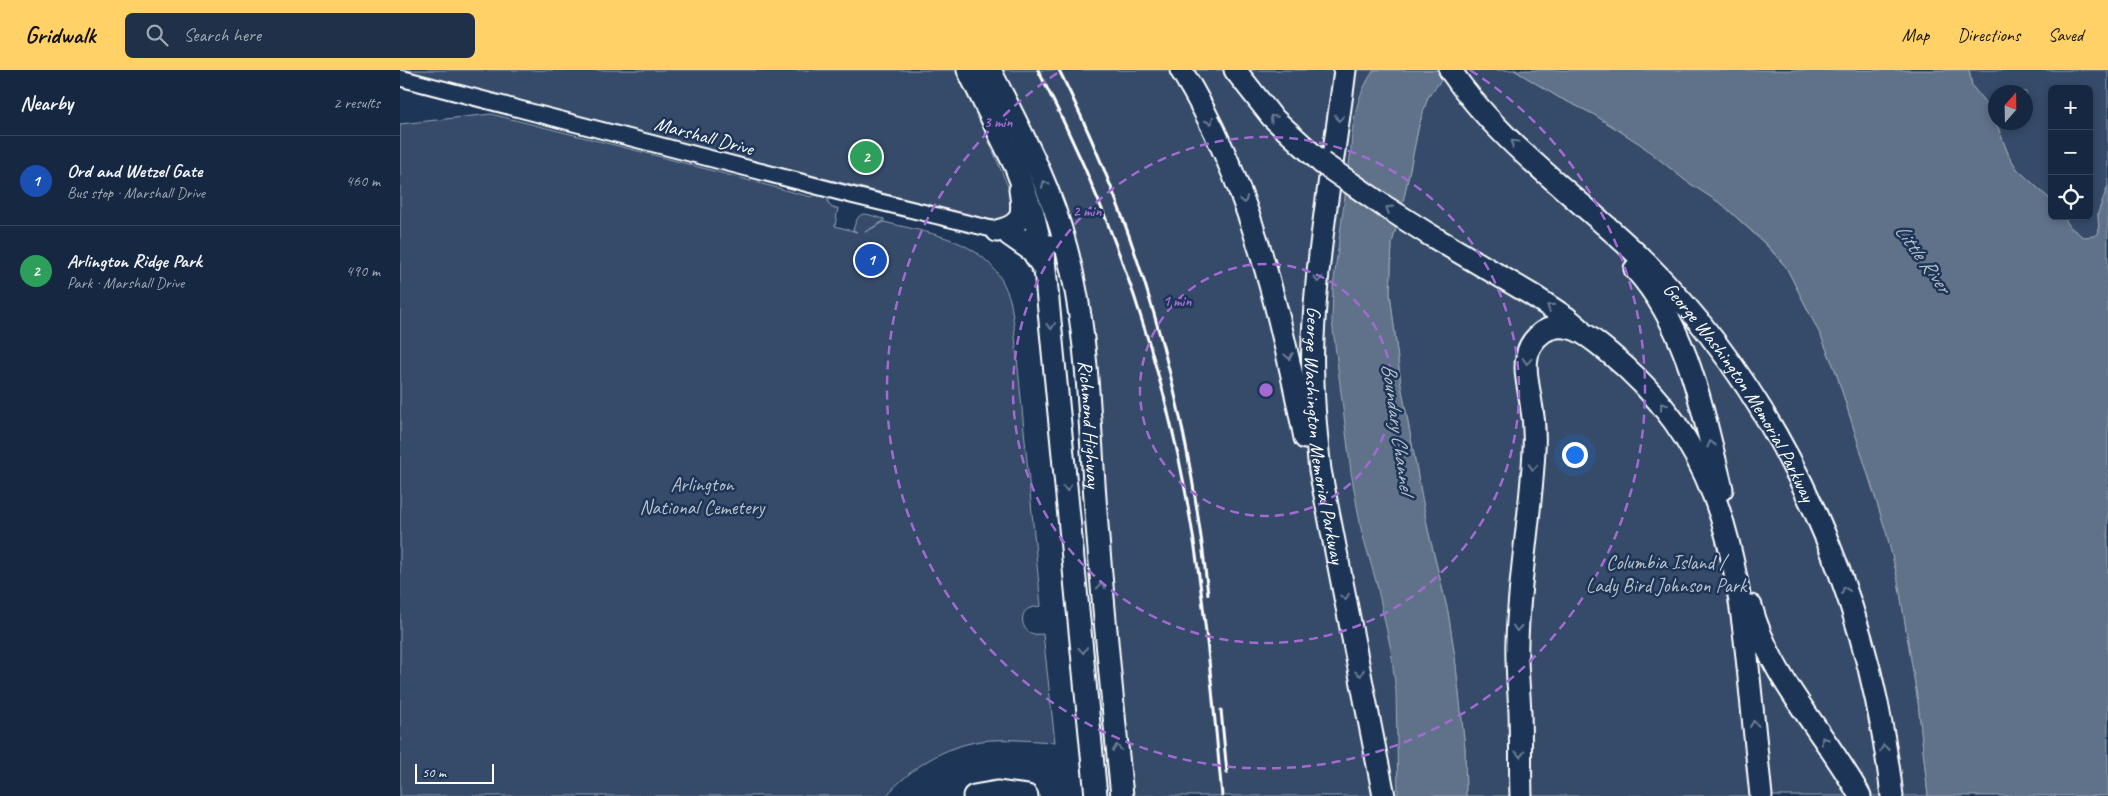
<!DOCTYPE html>
<html lang="en">
<head>
<meta charset="utf-8">
<style>
  body { margin:0; font-family:Caveat,sans-serif; background:#1f3048; color:#f1f3f6 }
  .controls { position:absolute; right:15px; top:15px; display:grid; overflow:hidden; border-radius:8px; box-shadow:0 2px 8px #0003 }
  .controls button { width:45px; height:45px; display:grid; place-items:center; padding:0; border:0; border-bottom:1px solid #35445a; background:#162841; color:#f1f3f6; font:25px sans-serif }
  .compass { position:absolute; left:1588px; top:15px; width:45px; height:45px; border-radius:50%; background:#162841; box-shadow:0 2px 8px #0003; rotate:20deg }
  .scale { position:absolute; left:15px; bottom:12px; width:79px; box-sizing:border-box; padding-left:5px; border:2px solid #fff; border-top:0; font-size:14px; line-height:18px; white-space:nowrap; color:#fff; -webkit-text-stroke:4px #1d3557; paint-order:stroke }
  .you { position:absolute; left:1174px; top:384px; width:18px; height:18px; margin:-12px; border:4px solid #fff; border-radius:50%; background:#1a73e8; box-shadow:0 0 0 8px #1a73e833 }
  .badge { display:grid; place-items:center; width:32px; height:32px; border-radius:50%; background:#ffd166; color:#fff; font-size:16px; font-weight:700 }
  .pin { position:absolute; translate:-50% -50%; border:2px solid #fff; box-shadow:0 1px 5px #0006 }
  .list { margin:0; padding:0; list-style:none }
  h2 { display:flex; justify-content:space-between; align-items:center; height:65px; margin:0; padding:0 20px; font-size:21px }
  h2 small { font-size:16px; font-weight:400; color:#9ea6b1 }
  .list li { display:grid; grid-template-columns:32px 1fr auto; gap:15px; align-items:center; box-sizing:border-box; height:90px; padding:0 20px; border-top:1px solid #35445a }
  .list b { display:block; font-size:19px; white-space:nowrap }
  .list p { margin:0; font-size:16px; white-space:nowrap; color:#9ea6b1 }
  .list em { font-size:16px; font-style:normal; color:#9ea6b1 }
  .icon { flex:none; width:28px; height:28px; fill:none; stroke:currentColor; stroke-width:2; stroke-linecap:round; stroke-linejoin:round }
  .map { position:relative; flex:none; width:1708px; height:726px; overflow:hidden }
  header { display:flex; align-items:center; gap:30px; box-sizing:border-box; height:70px; padding:0 25px; background:#ffd166; color:#111 }
  header strong { font-size:24px }
  nav { display:flex; gap:28px; margin-inline-start:auto; font-size:18px }
  .search { width:350px; height:45px; background:#1f3048; display:flex; align-items:center; gap:12px; box-sizing:border-box; padding:0 18px; border-radius:8px; color:#9ea6b1; font-size:19px }
  main { display:flex }
  aside { flex:1; background:#162841 }
  .map>svg:first-child { display:block }
  .green { fill:#364b69; stroke:#9aa5b4; fill-rule:evenodd }
  .water { fill:#617289; stroke:#a0aab8 }
  .lines { fill:none; stroke-linecap:round; stroke-linejoin:round }
  .minor-casing { stroke:#fff; stroke-width:19 }
  .highway-casing { stroke:#fff; stroke-width:25 }
  .minor { stroke:#1d3557; stroke-width:15 }
  .highway { stroke:#1d3557; stroke-width:21 }
  .rail { stroke:#fff; stroke-width:3 }
  .highway-bridge-casing { stroke:#fff; stroke-width:25; stroke-linecap:butt }
  .highway-bridge { stroke:#1d3557; stroke-width:21 }
  .oneway { stroke:#6c7c92 }
  .ring { fill:none; stroke:#a36bd2; stroke-width:2.5; stroke-dasharray:9 6 }
  .labels { text-anchor:middle; dominant-baseline:central; stroke-width:5; stroke-linejoin:round; paint-order:stroke }
  .street-label { font-size:20px; fill:#fff; stroke:#1d3557 }
  .park-label { font-size:20px; fill:#b9c0ca; stroke:#1d3557 }
  .water-label { font-size:21px; font-style:italic; fill:#b8c0ca; stroke:#1d3557 }
  .centre { fill:#a36bd2; stroke:#1d3557; stroke-width:2.5 }
  .ring-label { font-size:15px; text-anchor:middle; font-weight:bold; fill:#a36bd2; stroke:#1d3557; stroke-width:5; stroke-linejoin:round; paint-order:stroke }
</style>
</head>
<body>
<header>
<strong>Gridwalk</strong>
<div class="search"><svg class="icon" aria-label="search" viewBox="0 0 24 24"><circle cx="10" cy="10" r="6"/><path d="M15 15l6 6"/></svg>Search here</div>
<nav><a>Map</a><a>Directions</a><a>Saved</a></nav>
</header>
<main>
<aside>
<h2>Nearby<small>2 results</small></h2>
<ul class="list">
<li><span class="badge" style="background:#1a4fb4">1</span><div><b>Ord and Wetzel Gate</b><p>Bus stop · Marshall Drive</p></div><em>460 m</em></li>
<li><span class="badge" style="background:#2e9e5b">2</span><div><b>Arlington Ridge Park</b><p>Park · Marshall Drive</p></div><em>490 m</em></li>
</ul>
</aside>
<div class="map">
<svg width="1708" height="726" viewBox="0 0 1708 726">
  <rect width="100%" height="100%" fill="#1d3557"/>
  <filter id="ink" filterUnits="userSpaceOnUse"><feTurbulence type="fractalNoise" baseFrequency=".02" numOctaves="2"/><feDisplacementMap in="SourceGraphic" scale="10" xChannelSelector="R" yChannelSelector="G"/><feConvolveMatrix kernelMatrix="1 2 1 2 8 2 1 2 1" color-interpolation-filters="sRGB"/></filter>
  <g filter="url(#ink)">
    <!-- green -->
    <path class="green" d="M 0,0 L 556,0 L 586,64 L 614,131 L 608,151 L 589,152 L 479,122 L 0,2 Z
      M 590,0 L 1005,0 L 968,63 L 1007,642 L 1014,726 L 730,726 L 666,177 Z
      M 1049,0 L 1114,0 L 1158,27 L 1193,44 L 1240,74 L 1286,111 L 1323,135 L 1367,176 L 1386,197 L 1421,266 L 1436,302 L 1487,465 L 1498,510 L 1518,632 L 1528,726 L 1066,726 L 1065,678 L 1055,588 L 1048,542 L 1028,460 L 1001,315 L 990,223 L 992,173 L 1005,123 L 1019,55 L 1028,27 Z
      M 1569,0 L 1708,0 L 1708,116 L 1698,143 L 1699,163 L 1694,166 L 1683,168 L 1670,157 L 1663,146 L 1689,146 L 1689,19 L 1652,19 L 1652,131 L 1617,99 L 1609,86 L 1591,40 L 1572,16 ZM 1596,22 L 1626,22 L 1626,52 L 1596,52 Z
      M 91,44 L 250,84 L 411,127 L 416,123 L 428,127 L 428,133 L 432,138 L 438,138 L 435,156 L 457,162 L 453,160 C 460,136 465,145 484,149 L 484,151 L 465,162 L 484,152 C 536,165 592,170 610,230 C 612,238 613,248 614,256 L 641,536 C 637,537 631,537 628,539 C 619,544 622,560 631,563 C 634,565 640,564 643,564 L 655,672 C 632,671 604,668 581,671 C 543,677 512,697 486,726 L 0,726 L 0,54 Z"/>
    <!-- water -->
    <path class="water" d="M 974,0 L 1049,0 L 1028,27 L 1019,55 L 1005,123 L 992,173 L 990,223 L 1001,315 L 1028,460 L 1048,542 L 1055,587 L 1065,678 L 1066,726 L 998,726 L 996,621 L 991,580 L 977,515 L 961,459 L 951,402 L 932,251 L 933,217 L 951,80 C 952,52 957,24 974,0 Z
      M 1114,0 L 1569,0 L 1572,16 L 1591,40 L 1609,86 L 1617,99 L 1652,131 L 1652,146 L 1663,146 L 1670,157 L 1683,167 L 1694,166 L 1699,163 L 1698,143 L 1708,116 L 1708,726 L 1528,726 L 1518,632 L 1498,510 L 1487,465 L 1436,302 L 1421,266 L 1386,197 L 1367,175 L 1323,135 L 1286,111 L 1240,74 L 1193,44 L 1158,27 Z"/>
    <g class="lines">
      <defs>
        <path id="minor" d="M 0,8 L 451,125 L 666,177
          M 607,167 L 630,183 L 643,203"/>
        <g id="highway">
          <path d="M 568,0 L 616,98 L 633,143 L 644,189 L 696,726"/>
          <path id="s1" d="M 590,0 C 619,58 650,114 666,177 C 688,258 689,345 695,428 C 702,528 712,627 722,726"/>
          <path d="M 781,0 C 851,113 879,240 905,368"/>
          <path d="M 835,0 L 872,47 L 922,93"/>
          <path id="s2" d="M 945,0 C 934,89 917,178 913,268 C 911,312 915,356 920,400 L 984,726"/>
          <path id="s3" d="M 1050,0 C 1102,77 1182,129 1247,194 C 1387,334 1470,530 1492,726"/>
          <path d="M 597,161 C 623,155 624,144 620,120"/>
          <path d="M 1030,165 L 1132,225 L 1167,248 L 1179,258"/>
          <path d="M 1235,199 C 1289,259 1303,343 1322,419"/>
          <path d="M 1351,536 C 1370,608 1425,662 1460,726"/>
          <path d="M 574,726 L 597,722 L 627,726"/>
          <path d="M 1121,726 C 1120,698 1121,671 1120,643 C 1119,619 1116,595 1117,571 C 1119,507 1131,444 1134,380 C 1135,364 1134,349 1131,333 C 1129,318 1124,302 1127,287 C 1128,277 1135,268 1143,262 C 1167,247 1189,266 1207,281 C 1317,371 1336,473 1349,607 C 1353,647 1357,686 1361,726"/>
        </g>
      </defs>
      <!-- minor casing -->
      <use href="#minor" class="minor-casing"/>
      <!-- highway casing -->
      <use href="#highway" class="highway-casing"/>
      <!-- minor -->
      <use href="#minor" class="minor"/>
      <!-- highway -->
      <use href="#highway" class="highway"/>
      <!-- rail -->
      <path class="rail" d="M 638,0 C 700,120 747,245 776,376 C 802,491 811,609 822,726
        M 659,0 C 741,164 789,342 808,524
        M 821,640 L 827,703"/>
      <defs>
        <path id="highway-bridge" d="M 922,93 L 984,136 L 1030,165"/>
      </defs>
      <!-- highway-bridge casing -->
      <use href="#highway-bridge" class="highway-bridge-casing"/>
      <!-- highway-bridge -->
      <use href="#highway-bridge" class="highway-bridge"/>
    </g>
    <!-- one-way arrows -->
    <defs><path id="oneway-chevron" d="M-2-3.5L2.5 0L-2 3.5" fill="none" stroke-width="1.6" stroke-linecap="round" stroke-linejoin="round" transform="scale(1.25)"/></defs>
    <g class="oneway">
      <use href="#oneway-chevron" transform="translate(873 48) rotate(-133)"/>
      <use href="#oneway-chevron" transform="translate(939 48) rotate(98)"/>
      <use href="#oneway-chevron" transform="translate(810 51) rotate(63)"/>
      <use href="#oneway-chevron" transform="translate(1114 73) rotate(-136)"/>
      <use href="#oneway-chevron" transform="translate(645 114) rotate(-112)"/>
      <use href="#oneway-chevron" transform="translate(844 130) rotate(69)"/>
      <use href="#oneway-chevron" transform="translate(989 139) rotate(-148)"/>
      <use href="#oneway-chevron" transform="translate(918 209) rotate(95)"/>
      <use href="#oneway-chevron" transform="translate(1150 237) rotate(-147)"/>
      <use href="#oneway-chevron" transform="translate(651 256) rotate(84)"/>
      <use href="#oneway-chevron" transform="translate(889 286) rotate(79)"/>
      <use href="#oneway-chevron" transform="translate(1127 291) rotate(94)"/>
      <use href="#oneway-chevron" transform="translate(1263 336) rotate(-128)"/>
      <use href="#oneway-chevron" transform="translate(1311 374) rotate(-104)"/>
      <use href="#oneway-chevron" transform="translate(1133 397) rotate(94)"/>
      <use href="#oneway-chevron" transform="translate(667 418) rotate(84)"/>
      <use href="#oneway-chevron" transform="translate(701 516) rotate(-94)"/>
      <use href="#oneway-chevron" transform="translate(1445 520) rotate(-109)"/>
      <use href="#oneway-chevron" transform="translate(945 527) rotate(79)"/>
      <use href="#oneway-chevron" transform="translate(1117 558) rotate(93)"/>
      <use href="#oneway-chevron" transform="translate(683 580) rotate(85)"/>
      <use href="#oneway-chevron" transform="translate(960 603) rotate(79)"/>
      <use href="#oneway-chevron" transform="translate(1354 654) rotate(-96)"/>
      <use href="#oneway-chevron" transform="translate(1424 670) rotate(-125)"/>
      <use href="#oneway-chevron" transform="translate(717 678) rotate(-96)"/>
      <use href="#oneway-chevron" transform="translate(1484 678) rotate(-99)"/>
      <use href="#oneway-chevron" transform="translate(1120 684) rotate(89)"/>
    </g>
  </g>
  <!-- distance rings -->
  <g class="ring">
    <circle cx="866" cy="320" r="126"/>
    <circle cx="866" cy="320" r="253"/>
    <path d="M1070 0A379 379 0 1 1 662 0"/>
  </g>
  <g class="labels">
    <!-- street labels -->
    <g class="street-label">
      <text transform="translate(304 66) rotate(15)">Marshall Drive</text>
      <text stroke="none"><textPath href="#s3" startOffset="436">George Washington Memorial Parkway</textPath></text>
      <text stroke="none"><textPath href="#s1" startOffset="372">Richmond Highway</textPath></text>
      <text stroke="none"><textPath href="#s2" startOffset="368">George Washington Memorial Parkway</textPath></text>
    </g>
    <!-- park labels -->
    <g class="park-label">
      <text x="302" y="414">Arlington<tspan x="302" dy="23">National Cemetery</tspan></text>
      <text x="1266" y="492">Columbia Island /<tspan x="1266" dy="23">Lady Bird Johnson Park</tspan></text>
    </g>
    <!-- water labels -->
    <g class="water-label">
      <text transform="translate(1523 188) rotate(54)">Little River</text>
      <text transform="translate(998 358) rotate(82)">Boundary Channel</text>
    </g>
  </g>
  <circle cx="866" cy="320" r="8" class="centre"/>
  <g class="ring-label">
    <text x="598" y="57">3 min</text>
    <text x="687" y="146">2 min</text>
    <text x="777" y="236">1 min</text>
  </g>
</svg>
<div class="controls">
<button>+</button>
<button>−</button>
<button><svg class="icon" aria-label="locate" viewBox="0 0 24 24"><circle cx="12" cy="12" r="6"/><path d="M12 2v4M12 18v4M2 12h4M18 12h4"/></svg></button>
</div>
<svg class="compass" viewBox="-18 -18 36 36"><path d="M0-13l5 13h-10z" fill="#e53935"/><path d="M0 13l5-13h-10z" fill="#9ea6b1"/></svg>
<div class="scale">50 m</div>
<div class="you"></div>
<div class="pin badge" style="left:471px;top:190px;background:#1a4fb4">1</div>
<div class="pin badge" style="left:466px;top:87px;background:#2e9e5b">2</div>
</div>
</main>
</body>
</html>
